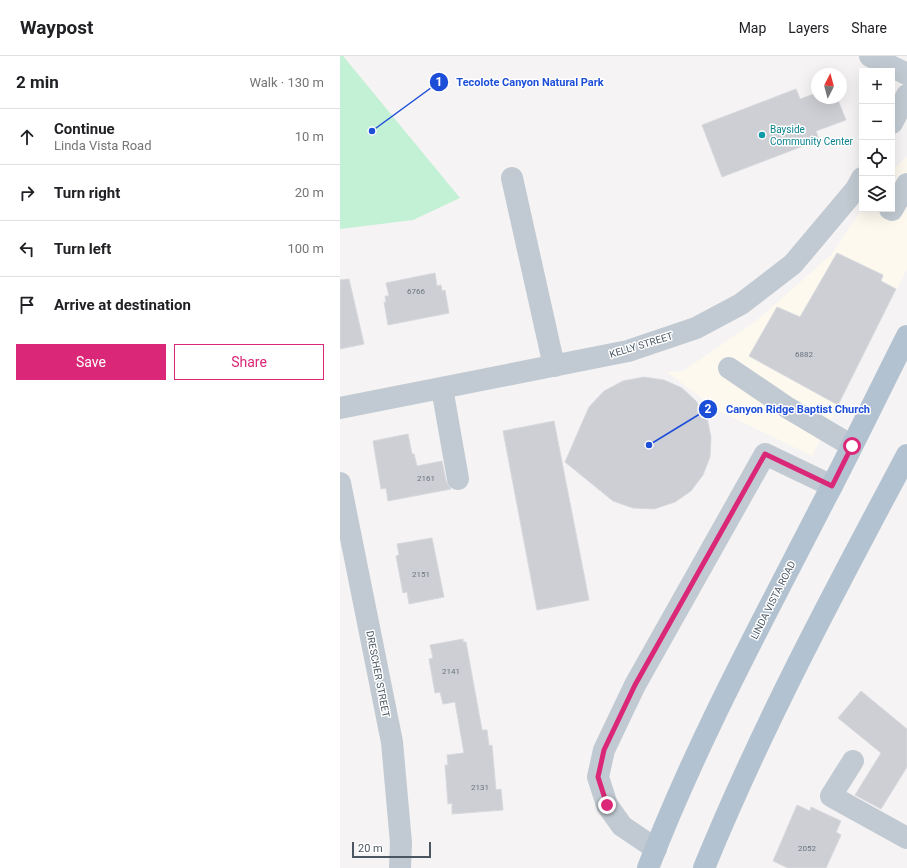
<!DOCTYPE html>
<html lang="en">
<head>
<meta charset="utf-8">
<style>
  body { margin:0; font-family:Roboto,sans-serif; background:#f2f2f2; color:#202124 }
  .controls { position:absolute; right:12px; top:12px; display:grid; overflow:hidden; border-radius:0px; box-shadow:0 4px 16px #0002 }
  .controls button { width:36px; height:36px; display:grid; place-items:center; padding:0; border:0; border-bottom:1px solid #e0e0e0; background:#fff; color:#202124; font:20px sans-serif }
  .compass { position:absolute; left:471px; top:12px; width:36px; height:36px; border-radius:50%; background:#fff; box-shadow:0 4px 16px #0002; rotate:6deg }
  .scale { position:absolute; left:12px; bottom:10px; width:79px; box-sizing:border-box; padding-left:4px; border:2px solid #4a5661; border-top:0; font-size:11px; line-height:14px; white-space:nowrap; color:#4a5661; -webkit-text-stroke:3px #fff; paint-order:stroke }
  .stop { position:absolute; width:12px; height:12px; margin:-9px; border:3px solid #db2777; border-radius:50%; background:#fff }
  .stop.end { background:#db2777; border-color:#fff; box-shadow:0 1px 4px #0008 }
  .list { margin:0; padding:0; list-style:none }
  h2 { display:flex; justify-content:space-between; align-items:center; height:52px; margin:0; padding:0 16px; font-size:17px }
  h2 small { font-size:13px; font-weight:400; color:#757577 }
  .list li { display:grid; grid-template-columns:26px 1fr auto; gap:12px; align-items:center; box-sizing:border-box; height:56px; padding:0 16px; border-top:1px solid #e0e0e0 }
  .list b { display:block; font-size:15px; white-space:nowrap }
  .list p { margin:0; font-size:13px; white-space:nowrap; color:#757577 }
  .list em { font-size:13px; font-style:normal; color:#757577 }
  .actions { display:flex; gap:8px; padding:12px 16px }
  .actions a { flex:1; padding:9px 0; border:1px solid #db2777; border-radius:0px; text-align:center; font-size:14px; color:#db2777 }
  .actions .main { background:#db2777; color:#fff }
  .icon { flex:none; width:22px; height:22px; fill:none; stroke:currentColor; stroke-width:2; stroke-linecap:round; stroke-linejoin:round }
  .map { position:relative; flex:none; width:567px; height:812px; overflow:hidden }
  header { display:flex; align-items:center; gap:24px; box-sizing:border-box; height:56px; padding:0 20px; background:#fff; border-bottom:1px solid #e0e0e0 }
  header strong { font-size:19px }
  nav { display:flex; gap:22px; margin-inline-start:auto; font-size:14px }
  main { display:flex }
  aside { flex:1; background:#fff }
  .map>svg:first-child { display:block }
  .commercial { fill:#fdf9ef }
  .green { fill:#c3f1d5 }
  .building { fill:#cdcfd5; stroke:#d7d9de }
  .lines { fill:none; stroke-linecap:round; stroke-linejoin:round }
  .minor { stroke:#c1cad2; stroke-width:22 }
  .major { stroke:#b3c2d1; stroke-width:22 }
  .route { stroke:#db2777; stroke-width:5 }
  .culture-dot { fill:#0f9aa8; stroke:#fff; stroke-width:1.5 }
  .labels { text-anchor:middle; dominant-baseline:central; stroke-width:3; stroke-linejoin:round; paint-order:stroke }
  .number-label { font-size:8px; fill:#6b747e }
  .culture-label { font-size:10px; fill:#0d838f; stroke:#fff; text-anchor:start }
  .street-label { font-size:10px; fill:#4a5661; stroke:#fff }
  .leader { fill:none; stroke:#1d4ed8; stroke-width:1.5 }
  .callout-dot { fill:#1d4ed8; stroke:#fff; stroke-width:1.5 }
  .mark-label { font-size:12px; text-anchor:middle; font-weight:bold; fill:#fff }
  .callout-label { font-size:11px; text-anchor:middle; font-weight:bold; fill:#1d4ed8; stroke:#fff; stroke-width:3; stroke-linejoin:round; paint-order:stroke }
</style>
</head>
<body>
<header>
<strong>Waypost</strong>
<nav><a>Map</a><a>Layers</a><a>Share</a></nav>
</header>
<main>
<aside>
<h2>2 min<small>Walk · 130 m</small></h2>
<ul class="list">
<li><svg class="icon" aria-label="ahead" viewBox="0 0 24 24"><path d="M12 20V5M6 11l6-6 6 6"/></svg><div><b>Continue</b><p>Linda Vista Road</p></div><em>10 m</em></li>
<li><svg class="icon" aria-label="right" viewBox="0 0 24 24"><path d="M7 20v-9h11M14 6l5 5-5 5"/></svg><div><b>Turn right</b></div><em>20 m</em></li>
<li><svg class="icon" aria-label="left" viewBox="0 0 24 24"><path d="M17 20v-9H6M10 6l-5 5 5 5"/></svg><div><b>Turn left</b></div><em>100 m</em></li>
<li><svg class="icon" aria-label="arrive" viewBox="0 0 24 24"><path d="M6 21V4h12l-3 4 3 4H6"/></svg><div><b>Arrive at destination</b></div></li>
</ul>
<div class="actions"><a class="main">Save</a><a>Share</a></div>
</aside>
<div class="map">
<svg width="567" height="812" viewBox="0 0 567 812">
  <rect width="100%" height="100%" fill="#f5f3f3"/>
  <!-- commercial -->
  <path class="commercial" d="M 567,101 L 567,213 L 472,400 L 377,354 L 327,316 L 343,315 L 416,265 L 491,199 L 522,153 L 552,153 L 552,114 Z"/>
  <!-- green -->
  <path class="green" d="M 0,0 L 3,0 L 120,142 L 73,164 L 0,173 Z"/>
  <!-- building -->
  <path class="building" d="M 456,33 L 460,43 L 477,37 L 477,42 L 497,42 L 506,64 L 476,75 L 479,84 L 382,121 L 362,69 Z
    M 497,197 L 543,219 L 541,225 L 556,233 L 498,349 L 409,300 L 437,251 L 460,261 Z
    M 95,217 L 97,230 L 101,229 L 102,235 L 105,234 L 109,257 L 48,269 L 44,246 L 46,246 L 45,240 L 49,240 L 46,227 Z
    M 9,223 L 24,288 L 0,293 L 0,224 Z
    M 304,321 L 324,324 L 342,332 L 356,345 L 367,362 L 371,381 L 370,401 L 363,419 L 351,435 L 335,446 L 314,453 L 293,452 L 273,445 L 225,406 L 249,351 L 264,335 L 283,325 Z
    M 214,365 L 249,544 L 197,554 L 163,375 Z
    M 68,378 L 72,398 L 74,398 L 77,410 L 102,405 L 106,425 L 111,433 L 48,445 L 46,432 L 41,433 L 33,385 Z
    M 92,482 L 104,541 L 69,548 L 67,536 L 63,537 L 56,500 L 59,499 L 57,488 Z
    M 123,583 L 123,586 L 126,586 L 142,674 L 147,674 L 149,690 L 152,689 L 156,734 L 161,733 L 163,754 L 112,758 L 112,747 L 108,748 L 105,709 L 108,709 L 107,699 L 124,697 L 115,646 L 103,648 L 100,636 L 95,637 L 89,603 L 93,602 L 90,589 Z
    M 521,635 L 567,673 L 567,711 L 541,753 L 515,739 L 541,697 L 498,662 Z
    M 457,749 L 470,755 L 471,751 L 501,765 L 496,776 L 501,779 L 486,812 L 448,812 L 433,805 Z"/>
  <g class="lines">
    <!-- minor -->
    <path class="minor" d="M 530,0 L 567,18
      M 552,67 L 567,39
      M 172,122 L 214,310
      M 550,153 L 552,154 L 567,128
      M 389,312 L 448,352 L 512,390
      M 102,332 L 118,423
      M 0,352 L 288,295 L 356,272 L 401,248 L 453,208 L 516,133 L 522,122
      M 0,427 L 52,686 L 61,787 L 60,812
      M 513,705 L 491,740 L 567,782
      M 316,793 L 282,770 L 267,749 L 258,721 L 264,694 L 295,629 L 425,398 L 492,430"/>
    <!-- major -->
    <path class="major" d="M 308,812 C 357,685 422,566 484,445 C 513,390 539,335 567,280
      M 364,812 C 422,670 495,534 567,399"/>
  </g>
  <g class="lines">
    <!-- route -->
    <path class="route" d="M 267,749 L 258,721 L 264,694 L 295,629 L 425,398 L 492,430 L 512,390"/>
  </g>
  <!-- markers -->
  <circle class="culture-dot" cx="422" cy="79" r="4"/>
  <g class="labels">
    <!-- number labels -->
    <g class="number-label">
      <text x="76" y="235">6766</text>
      <text x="464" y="298">6882</text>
      <text x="86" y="422">2161</text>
      <text x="81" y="518">2151</text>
      <text x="111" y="615">2141</text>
      <text x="140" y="731">2131</text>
      <text x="467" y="792">2052</text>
    </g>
    <!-- culture labels -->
    <g class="culture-label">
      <text x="430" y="73">Bayside<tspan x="430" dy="12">Community Center</tspan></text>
    </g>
    <!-- street labels -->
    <g class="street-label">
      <text transform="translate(301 289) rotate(-17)">KELLY STREET</text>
      <text transform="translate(433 544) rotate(-63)">LINDA VISTA ROAD</text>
      <text transform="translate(38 618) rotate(79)">DRESCHER STREET</text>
    </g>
  </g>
  <!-- callouts -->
  <path class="leader" d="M32 75L99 26M309 389L368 353"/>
  <g class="callout-dot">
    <circle cx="32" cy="75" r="4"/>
    <circle cx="309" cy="389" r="4"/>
    <circle cx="99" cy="26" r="10"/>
    <circle cx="368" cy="353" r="10"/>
  </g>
  <g class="mark-label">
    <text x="99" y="30">1</text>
    <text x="368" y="357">2</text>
  </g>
  <g class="callout-label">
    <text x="190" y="30">Tecolote Canyon Natural Park</text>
    <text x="458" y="357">Canyon Ridge Baptist Church</text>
  </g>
</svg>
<div class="controls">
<button>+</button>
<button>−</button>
<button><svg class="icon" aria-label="locate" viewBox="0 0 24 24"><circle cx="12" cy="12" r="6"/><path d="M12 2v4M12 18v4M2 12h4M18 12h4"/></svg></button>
<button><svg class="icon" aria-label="layers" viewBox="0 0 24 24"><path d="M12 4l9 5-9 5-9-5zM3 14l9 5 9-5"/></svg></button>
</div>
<svg class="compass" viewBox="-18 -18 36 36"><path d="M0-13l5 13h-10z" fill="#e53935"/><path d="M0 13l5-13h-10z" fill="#757577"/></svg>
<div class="scale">20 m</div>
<div class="stop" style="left:512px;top:390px"></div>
<div class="stop end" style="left:267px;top:749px"></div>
</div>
</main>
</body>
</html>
